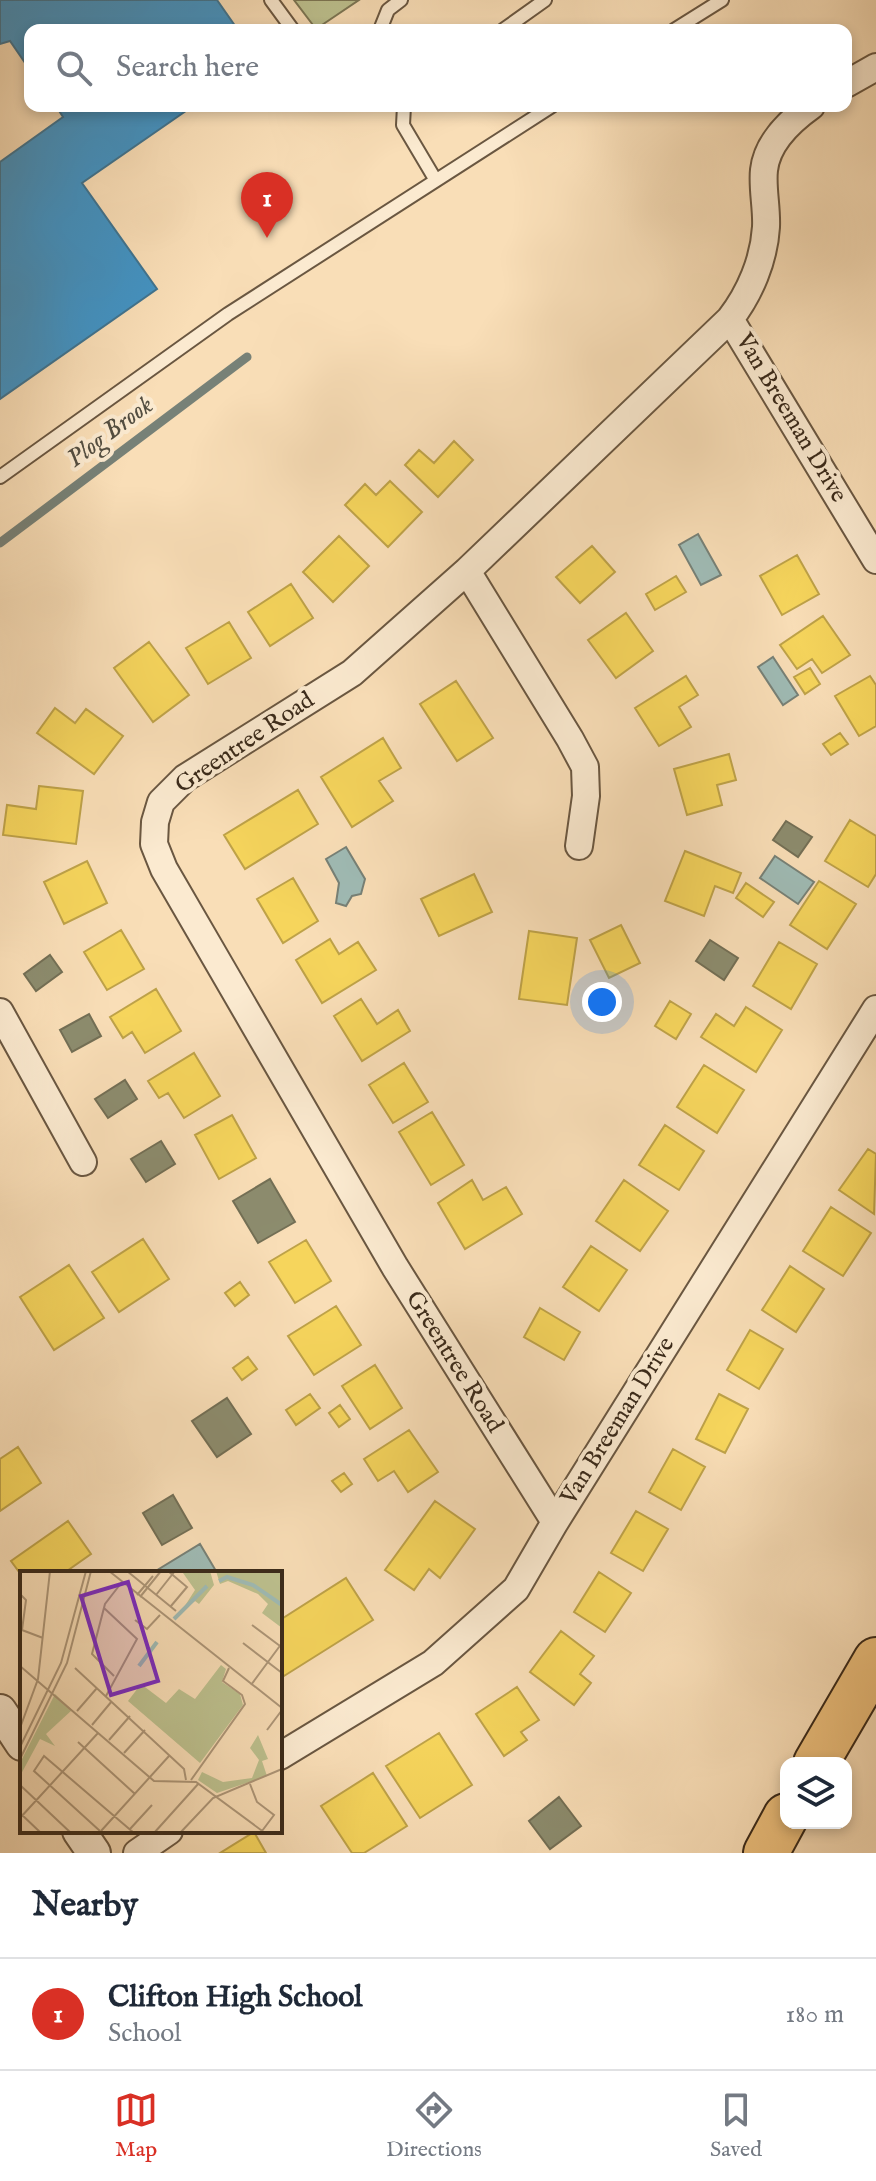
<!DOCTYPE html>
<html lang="en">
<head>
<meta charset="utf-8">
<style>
  body { margin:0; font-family:"IM FELL English",serif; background:#f6f6f7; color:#1f2937 }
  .controls { position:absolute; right:24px; bottom:24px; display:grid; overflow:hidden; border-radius:16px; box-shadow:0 4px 12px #0003 }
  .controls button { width:72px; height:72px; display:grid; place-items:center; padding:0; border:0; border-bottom:2px solid #e0e1e3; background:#fff; color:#1f2937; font:40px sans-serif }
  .you { position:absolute; left:602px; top:1002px; width:28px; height:28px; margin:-20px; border:6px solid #fff; border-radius:50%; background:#1a73e8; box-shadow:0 0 0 12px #1a73e833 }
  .badge { display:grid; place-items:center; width:52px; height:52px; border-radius:50%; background:#d93025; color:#fff; font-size:26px; font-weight:700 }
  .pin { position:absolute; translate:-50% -66px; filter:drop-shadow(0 2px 4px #0008) }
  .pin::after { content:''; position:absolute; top:42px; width:28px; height:24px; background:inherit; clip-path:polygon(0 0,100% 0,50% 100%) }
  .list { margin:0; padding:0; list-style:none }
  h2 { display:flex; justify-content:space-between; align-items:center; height:104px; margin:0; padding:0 32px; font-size:34px }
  h2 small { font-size:26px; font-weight:400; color:#747a83 }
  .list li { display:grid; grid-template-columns:52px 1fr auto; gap:24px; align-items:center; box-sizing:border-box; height:112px; padding:0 32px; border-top:2px solid #e0e1e3 }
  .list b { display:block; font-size:30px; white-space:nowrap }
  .list p { margin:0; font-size:26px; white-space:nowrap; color:#747a83 }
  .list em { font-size:26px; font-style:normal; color:#747a83 }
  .icon { flex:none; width:44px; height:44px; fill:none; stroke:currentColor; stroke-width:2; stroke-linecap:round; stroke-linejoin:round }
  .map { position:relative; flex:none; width:876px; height:1853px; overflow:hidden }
  .search { position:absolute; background:#fff; box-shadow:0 4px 12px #0003; left:24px; right:24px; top:24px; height:88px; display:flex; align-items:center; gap:20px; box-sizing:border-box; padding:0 28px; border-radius:16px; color:#747a83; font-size:30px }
  .sheet { height:216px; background:#fff }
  nav { display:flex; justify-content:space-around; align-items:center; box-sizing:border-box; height:112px; border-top:2px solid #e0e1e3; background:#fff; font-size:22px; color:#747a83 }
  nav a { display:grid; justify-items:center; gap:4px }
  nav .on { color:#d93025 }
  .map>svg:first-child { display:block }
  .green { fill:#bdc18f; stroke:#7c7654; stroke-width:2 }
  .water { fill:#9fbbb5; stroke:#778177; stroke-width:2 }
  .homes { fill:#f6d55c; stroke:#bea248; stroke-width:2 }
  .schools { fill:#4393c3; stroke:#407490; stroke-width:2 }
  .industry { fill:#8c8c6e; stroke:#736f55; stroke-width:2 }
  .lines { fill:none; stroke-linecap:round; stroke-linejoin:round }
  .stream { stroke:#778177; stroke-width:9 }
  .service-casing { stroke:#6a5741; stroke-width:16 }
  .minor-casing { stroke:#6a5741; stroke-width:30 }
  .tertiary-casing { stroke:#6a5741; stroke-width:36 }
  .motorway-casing { stroke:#3a2a1a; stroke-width:48 }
  .service { stroke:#fbead0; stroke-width:12 }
  .minor { stroke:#fbead0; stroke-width:26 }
  .tertiary { stroke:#fbead0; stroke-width:32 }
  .motorway { stroke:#ecbf7c; stroke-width:44 }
  .labels { text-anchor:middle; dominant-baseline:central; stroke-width:8; stroke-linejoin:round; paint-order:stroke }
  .street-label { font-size:24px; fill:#3a2a1a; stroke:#fbead0 }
  .water-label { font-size:26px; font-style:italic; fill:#534e41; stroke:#fbead0 }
  .inset-river { fill:none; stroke:#9fbbb5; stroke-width:4 }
  .inset-road { fill:none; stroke:#ad9678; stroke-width:2 }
  .view { fill:#7b2cbf; fill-opacity:0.15; stroke:#7b2cbf; stroke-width:4 }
  .inset-edge { fill:none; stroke:#3a2a1a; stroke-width:4 }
</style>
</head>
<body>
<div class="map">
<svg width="876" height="1853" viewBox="0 0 876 1853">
  <rect width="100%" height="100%" fill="#f9deb7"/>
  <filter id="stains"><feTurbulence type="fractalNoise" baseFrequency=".0025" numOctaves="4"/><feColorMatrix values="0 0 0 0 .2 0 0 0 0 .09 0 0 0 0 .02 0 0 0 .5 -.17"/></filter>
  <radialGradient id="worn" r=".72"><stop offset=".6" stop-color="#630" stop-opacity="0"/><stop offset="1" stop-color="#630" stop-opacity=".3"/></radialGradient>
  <!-- green -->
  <path class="green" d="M 294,0 L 359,0 L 316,29 Z"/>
  <!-- water -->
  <path class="water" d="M 698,534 L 721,575 L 701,585 L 679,545 Z
    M 773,657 L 798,695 L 783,705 L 758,667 Z
    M 346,847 L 365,879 L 361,894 L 352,896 L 346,906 L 336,903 L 339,883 L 326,859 Z
    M 775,856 L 814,882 L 798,904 L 760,878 Z
    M 200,1544 L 216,1571 L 212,1573 L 154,1572 Z"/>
  <!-- homes -->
  <path class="homes" d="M 454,441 L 473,460 L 438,497 L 405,465 L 419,450 L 434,463 Z
    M 390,481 L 422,512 L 388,547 L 345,505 L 365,484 L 376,495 Z
    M 339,536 L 369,566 L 333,602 L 303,572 Z
    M 592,546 L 615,572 L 580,603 L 556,577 Z
    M 797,555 L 819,594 L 782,615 L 760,576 Z
    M 676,576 L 686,592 L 655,610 L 646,594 Z
    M 291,584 L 313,618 L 270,646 L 248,612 Z
    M 626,613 L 653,651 L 616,678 L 588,640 Z
    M 823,616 L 850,655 L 822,673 L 812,659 L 797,669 L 780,645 Z
    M 229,622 L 251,658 L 208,684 L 186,648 Z
    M 149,642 L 189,695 L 153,722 L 114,668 Z
    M 810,668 L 820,684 L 805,694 L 794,677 Z
    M 686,676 L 698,695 L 679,707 L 691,727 L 659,746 L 635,708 Z
    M 870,676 L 876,685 L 876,726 L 859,736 L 835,696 Z
    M 456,681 L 493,738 L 457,761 L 420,704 Z
    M 55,708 L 75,723 L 86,709 L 123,736 L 94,774 L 37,733 Z
    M 840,733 L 848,744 L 831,755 L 823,744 Z
    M 383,738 L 401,768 L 379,781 L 393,801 L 352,827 L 321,777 Z
    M 729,754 L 736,780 L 717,785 L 722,805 L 687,815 L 674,769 Z
    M 39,786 L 83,791 L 76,844 L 3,835 L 7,805 L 36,809 Z
    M 298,790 L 318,824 L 245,869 L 224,835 Z
    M 850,820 L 876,836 L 876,874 L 868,887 L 825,861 Z
    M 685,851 L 741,873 L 733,893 L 715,886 L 704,916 L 665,901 Z
    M 87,861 L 107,903 L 64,924 L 44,882 Z
    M 474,874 L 492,912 L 439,936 L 421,899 Z
    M 293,878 L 318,921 L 283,943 L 257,899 Z
    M 819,881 L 856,904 L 827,949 L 790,925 Z
    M 746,883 L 774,902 L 763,917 L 736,898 Z
    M 621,925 L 640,963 L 609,978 L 590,940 Z
    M 121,930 L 144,969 L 107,990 L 84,952 Z
    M 529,931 L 577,938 L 567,1005 L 519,999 Z
    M 330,939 L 339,954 L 358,942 L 376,970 L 322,1003 L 296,960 Z
    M 779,942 L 817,964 L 791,1009 L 753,986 Z
    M 156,989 L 181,1031 L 145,1053 L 132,1032 L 123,1038 L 110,1017 Z
    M 361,999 L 377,1024 L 398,1010 L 410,1031 L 362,1061 L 334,1016 Z
    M 670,1001 L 691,1014 L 676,1039 L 655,1026 Z
    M 746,1007 L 782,1030 L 756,1072 L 701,1037 L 716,1014 L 734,1026 Z
    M 194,1053 L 220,1096 L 184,1118 L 168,1093 L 159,1098 L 148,1081 Z
    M 404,1063 L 428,1102 L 393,1123 L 369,1085 Z
    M 704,1065 L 744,1090 L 717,1133 L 677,1107 Z
    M 432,1112 L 464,1165 L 431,1185 L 399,1132 Z
    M 232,1115 L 256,1158 L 219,1179 L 195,1135 Z
    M 665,1125 L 704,1151 L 679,1190 L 639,1165 Z
    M 868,1149 L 876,1154 L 874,1214 L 839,1190 Z
    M 472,1180 L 483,1200 L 506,1187 L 522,1214 L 465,1249 L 438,1203 Z
    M 624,1180 L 668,1211 L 640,1251 L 596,1221 Z
    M 831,1207 L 871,1233 L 843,1276 L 803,1251 Z
    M 143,1239 L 169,1279 L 119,1312 L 92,1272 Z
    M 306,1240 L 331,1281 L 295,1303 L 269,1262 Z
    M 591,1246 L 627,1270 L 599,1311 L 563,1287 Z
    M 69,1265 L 104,1318 L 54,1350 L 20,1297 Z
    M 790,1266 L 824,1289 L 796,1332 L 762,1310 Z
    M 240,1282 L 249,1295 L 235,1306 L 225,1293 Z
    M 336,1306 L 361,1345 L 314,1375 L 288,1336 Z
    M 540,1308 L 580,1332 L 564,1360 L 524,1337 Z
    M 750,1330 L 783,1349 L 759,1389 L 727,1370 Z
    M 248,1357 L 257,1369 L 242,1380 L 233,1368 Z
    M 375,1365 L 402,1408 L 370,1429 L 342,1386 Z
    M 310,1394 L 320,1408 L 296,1425 L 286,1410 Z
    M 719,1394 L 748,1409 L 725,1453 L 696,1439 Z
    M 340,1405 L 350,1419 L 339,1427 L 329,1413 Z
    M 409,1430 L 438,1472 L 408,1492 L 394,1471 L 378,1481 L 364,1459 Z
    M 18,1447 L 41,1483 L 0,1511 L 0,1459 Z
    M 673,1449 L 705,1467 L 681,1510 L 649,1492 Z
    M 344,1473 L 352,1484 L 341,1492 L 332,1481 Z
    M 435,1501 L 475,1529 L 440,1578 L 429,1569 L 414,1590 L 385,1570 Z
    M 636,1511 L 668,1529 L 643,1571 L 611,1553 Z
    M 68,1521 L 91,1554 L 64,1573 L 22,1573 L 22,1576 L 11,1561 Z
    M 599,1572 L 631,1593 L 605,1632 L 574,1612 Z
    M 346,1578 L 373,1620 L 284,1676 L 280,1670 L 280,1620 Z
    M 561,1631 L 594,1656 L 580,1674 L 591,1683 L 574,1705 L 530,1672 Z
    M 517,1687 L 539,1720 L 521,1732 L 527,1740 L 504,1756 L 476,1714 Z
    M 439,1733 L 472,1785 L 420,1818 L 386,1766 Z
    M 373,1773 L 407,1826 L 364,1853 L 352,1853 L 321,1806 Z
    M 254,1832 L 266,1853 L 220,1853 Z"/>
  <!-- schools -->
  <path class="schools" d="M 0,0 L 217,0 L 238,30 L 30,30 L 30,70 L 10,41 L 0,44 Z
    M 56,106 L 193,106 L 82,183 L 157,289 L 0,399 L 0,162 L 63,117 Z"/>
  <!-- industry -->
  <path class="industry" d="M 786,821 L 812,837 L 798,857 L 773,840 Z
    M 710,940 L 738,958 L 724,980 L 696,961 Z
    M 50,955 L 62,972 L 36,991 L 24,974 Z
    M 89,1014 L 101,1036 L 72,1052 L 60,1030 Z
    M 125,1080 L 137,1099 L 108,1118 L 95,1099 Z
    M 161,1141 L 175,1164 L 146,1182 L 131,1159 Z
    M 270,1179 L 295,1222 L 258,1243 L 233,1201 Z
    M 227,1398 L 251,1434 L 217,1457 L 192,1421 Z
    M 173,1495 L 192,1528 L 162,1545 L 143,1513 Z
    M 559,1797 L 581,1826 L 550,1849 L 529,1821 Z"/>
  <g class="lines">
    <!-- stream -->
    <path class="stream" d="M 0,543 L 247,357"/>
    <defs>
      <path id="service" d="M 271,0 L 293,30
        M 380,30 L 388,10 L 401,0
        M 503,30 L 545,0
        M 674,30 L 722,0
        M 404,106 L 403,125 L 435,179
        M 0,477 L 228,314 L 552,106"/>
      <path id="minor" d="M 846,84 L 876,67
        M 730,319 L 876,560
        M 467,571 L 570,739 L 585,767 L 586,796 L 579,846
        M 0,1012 L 83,1162
        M 555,1522 L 395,1267 L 164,869 L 154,844 L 155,822 L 161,802 L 185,778 L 352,673 L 467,571 L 730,319 C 750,293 764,260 766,227 C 767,208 762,188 764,170 C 767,143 790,121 811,106
        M 280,1756 L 433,1663 L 516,1589 L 555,1522 L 876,1009
        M 137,1853 L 169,1831"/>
      <path id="tertiary" d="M 0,1711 L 22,1744
        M 79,1831 L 94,1853"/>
      <path id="motorway" d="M 816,1763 L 876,1660
        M 766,1853 L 786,1816"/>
    </defs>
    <!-- service casing -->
    <use href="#service" class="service-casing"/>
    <!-- minor casing -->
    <use href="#minor" class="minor-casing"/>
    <!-- tertiary casing -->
    <use href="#tertiary" class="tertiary-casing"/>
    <!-- motorway casing -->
    <use href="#motorway" class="motorway-casing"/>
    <!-- service -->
    <use href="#service" class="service"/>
    <!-- minor -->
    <use href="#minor" class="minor"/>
    <!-- tertiary -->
    <use href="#tertiary" class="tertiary"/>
    <!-- motorway -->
    <use href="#motorway" class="motorway"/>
  </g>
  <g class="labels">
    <!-- street labels -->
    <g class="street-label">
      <text transform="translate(791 418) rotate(59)">Van Breeman Drive</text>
      <text transform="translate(245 743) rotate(-34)">Greentree Road</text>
      <text transform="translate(454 1362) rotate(58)">Greentree Road</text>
      <text transform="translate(618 1421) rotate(-58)">Van Breeman Drive</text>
    </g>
    <!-- water labels -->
    <g class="water-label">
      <text transform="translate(110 432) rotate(-37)">Plog Brook</text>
    </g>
  </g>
  <!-- overview -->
  <g transform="translate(20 1571)">
    <rect width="262" height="262" fill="#f9deb7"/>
    <path d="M 190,0 L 194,14 L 179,33 L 175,30 L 161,41 L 175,19 L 163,2 ZM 196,0 L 262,0 L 262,57 L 242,42 L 248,33 L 238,23 L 208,10 L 200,13 ZM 201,94 L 206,98 L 202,111 L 220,123 L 223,134 L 180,192 L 108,130 L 121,113 L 146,132 L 159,118 L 175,128 ZM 35,123 L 52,139 L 26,163 L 35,175 L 20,168 L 0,205 L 0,192 ZM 238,164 L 248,188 L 242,190 L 247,205 L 197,222 L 178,209 L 182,201 L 203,211 L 232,207 L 239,189 L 230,177 Z" fill="#bdc18f"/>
    <path class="inset-river" d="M 199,10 L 207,6 L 233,14 L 262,34M 154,48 L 187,15M 119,95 L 137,71"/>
    <path class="inset-road" d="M 89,0 L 262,137M 107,0 L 156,40M 148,0 L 167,16 L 151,35M 0,23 L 6,29 L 2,59 L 23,67M 117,24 L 133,5M 136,24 L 155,0M 120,26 L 141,0M 84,37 L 117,68 L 86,125M 115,49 L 127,58 L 140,44M 232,54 L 260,75M 223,72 L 262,102M 0,95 L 134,210 L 176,211 L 245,262M 55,97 L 164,198 L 166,209M 94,105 L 72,83 L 85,33 L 102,11M 231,114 L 262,72M 57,140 L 77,117M 72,154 L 92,130M 0,157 L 18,108 L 30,0M 247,159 L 262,139M 89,169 L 110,145M 58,171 L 115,223M 0,176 L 41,92 L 66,0M 104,182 L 125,159M 0,188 L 47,92 L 71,0M 171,209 L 225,133 L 222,124 L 203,110 L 209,97M 230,213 L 237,231 L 254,244 L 242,260M 0,214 L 51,262M 0,242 L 21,262M 0,247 L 78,162M 110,258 L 132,234M 80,260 L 14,200 L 24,185 L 114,262M 81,260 L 149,185M 134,262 L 179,212M 160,262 L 193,227 L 262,198"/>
    <path class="view" d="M 108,11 L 138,110 L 91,124 L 61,25 Z"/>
    <rect width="262" height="262" class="inset-edge"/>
  </g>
  <rect width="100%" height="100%" filter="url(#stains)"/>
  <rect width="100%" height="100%" fill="url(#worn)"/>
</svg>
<div class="controls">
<button><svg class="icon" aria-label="layers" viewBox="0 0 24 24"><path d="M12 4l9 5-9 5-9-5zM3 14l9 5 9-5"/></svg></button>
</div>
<div class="you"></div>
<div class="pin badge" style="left:267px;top:238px">1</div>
<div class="search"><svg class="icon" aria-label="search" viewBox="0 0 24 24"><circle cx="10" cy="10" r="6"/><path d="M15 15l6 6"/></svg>Search here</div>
</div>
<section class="sheet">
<h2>Nearby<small></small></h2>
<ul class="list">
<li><span class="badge">1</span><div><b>Clifton High School</b><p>School</p></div><em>180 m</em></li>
</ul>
</section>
<nav>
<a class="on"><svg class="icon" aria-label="map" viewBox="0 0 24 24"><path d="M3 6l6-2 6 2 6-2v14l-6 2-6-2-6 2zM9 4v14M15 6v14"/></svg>Map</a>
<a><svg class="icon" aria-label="directions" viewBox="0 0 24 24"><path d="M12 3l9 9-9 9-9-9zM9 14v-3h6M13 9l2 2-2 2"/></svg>Directions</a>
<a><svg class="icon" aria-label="saved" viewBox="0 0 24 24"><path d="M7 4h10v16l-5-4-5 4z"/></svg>Saved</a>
</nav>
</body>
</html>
